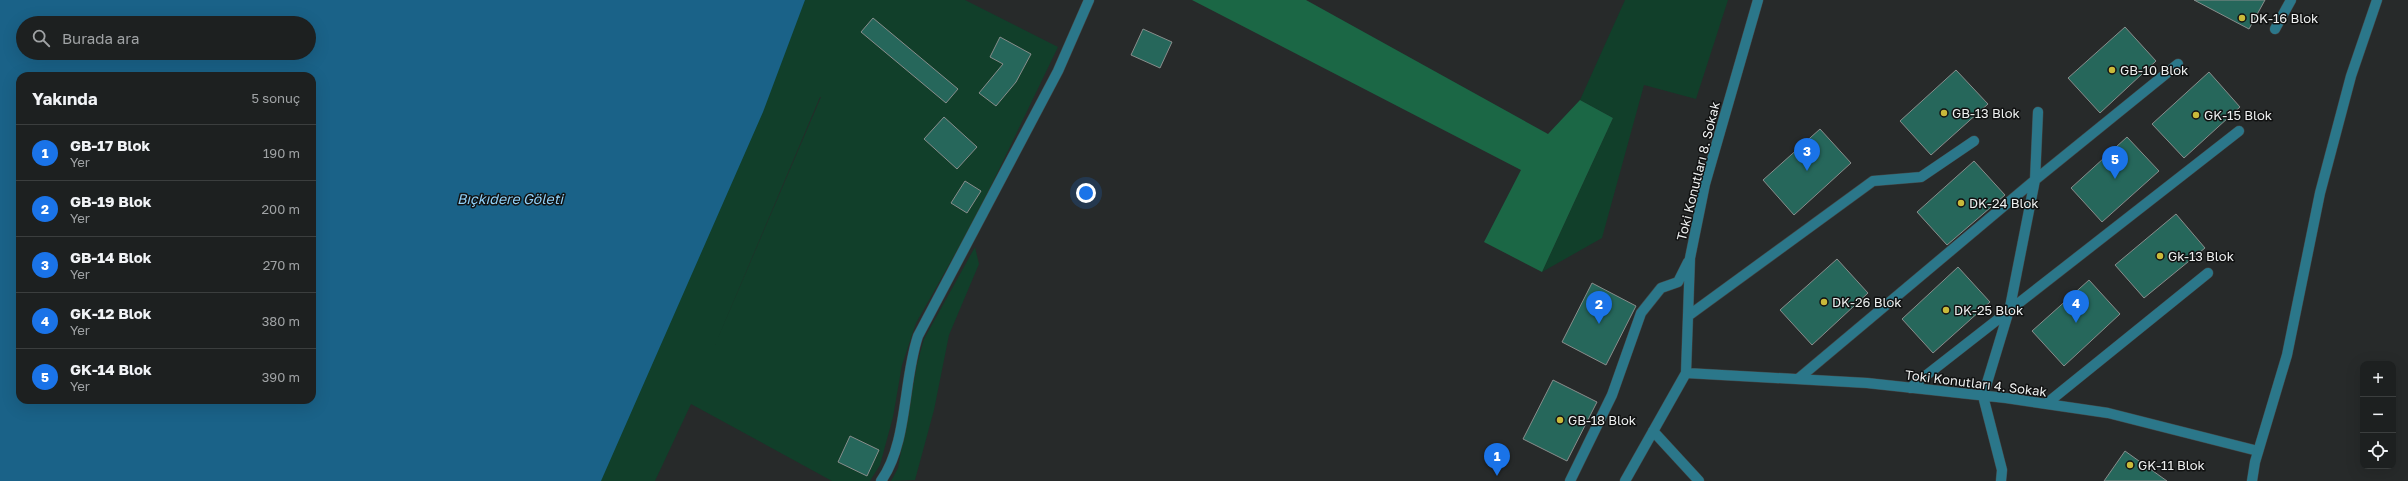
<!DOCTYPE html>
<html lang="tr">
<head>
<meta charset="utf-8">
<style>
  body { margin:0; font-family:"Golos Text",sans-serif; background:#2a2d2d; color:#f1f3f6 }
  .controls { position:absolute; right:12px; bottom:12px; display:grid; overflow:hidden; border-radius:8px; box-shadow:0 4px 16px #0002 }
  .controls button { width:36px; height:36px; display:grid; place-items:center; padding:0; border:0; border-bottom:1px solid #3b3e3e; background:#1d2020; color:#f1f3f6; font:20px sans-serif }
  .you { position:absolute; left:1086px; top:193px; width:14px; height:14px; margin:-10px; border:3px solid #fff; border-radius:50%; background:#1a73e8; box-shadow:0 0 0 6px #1a73e833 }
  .badge { display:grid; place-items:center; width:26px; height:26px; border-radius:50%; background:#1a73e8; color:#fff; font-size:13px; font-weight:700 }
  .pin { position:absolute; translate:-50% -33px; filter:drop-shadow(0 1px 2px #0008) }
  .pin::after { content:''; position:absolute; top:21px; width:14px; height:12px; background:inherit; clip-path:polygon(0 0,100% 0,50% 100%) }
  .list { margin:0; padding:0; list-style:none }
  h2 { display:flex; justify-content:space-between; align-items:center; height:52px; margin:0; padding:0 16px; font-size:17px }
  h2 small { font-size:13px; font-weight:400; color:#a0a3a5 }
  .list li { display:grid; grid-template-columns:26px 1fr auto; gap:12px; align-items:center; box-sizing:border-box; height:56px; padding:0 16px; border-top:1px solid #3b3e3e }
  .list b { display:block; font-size:15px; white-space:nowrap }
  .list p { margin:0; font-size:13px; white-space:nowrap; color:#a0a3a5 }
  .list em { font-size:13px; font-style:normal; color:#a0a3a5 }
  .icon { flex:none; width:22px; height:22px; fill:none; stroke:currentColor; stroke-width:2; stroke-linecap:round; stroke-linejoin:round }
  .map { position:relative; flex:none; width:2408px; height:481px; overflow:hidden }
  .search { position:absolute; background:#1d2020; box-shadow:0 4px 16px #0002; left:16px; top:16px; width:300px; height:44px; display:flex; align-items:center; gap:10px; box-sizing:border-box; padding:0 14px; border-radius:22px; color:#a0a3a5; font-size:15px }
  .panel { position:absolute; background:#1d2020; box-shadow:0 4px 16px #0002; left:16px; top:72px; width:300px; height:332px; border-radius:12px }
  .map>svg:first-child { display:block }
  .green { fill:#113f2a; fill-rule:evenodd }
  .forest { fill:#1b6745 }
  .water { fill:#1a6288; fill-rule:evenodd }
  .building { fill:#26675b; stroke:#898d8c }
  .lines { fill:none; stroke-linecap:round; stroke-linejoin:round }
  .minor-casing { stroke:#434646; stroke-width:11 }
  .tertiary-casing { stroke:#434646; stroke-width:11 }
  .minor { stroke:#2b778a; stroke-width:10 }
  .tertiary { stroke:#2b778a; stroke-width:10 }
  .poi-dot { fill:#c9ba3a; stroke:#111212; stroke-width:1.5 }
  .labels { text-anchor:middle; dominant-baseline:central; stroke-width:3; stroke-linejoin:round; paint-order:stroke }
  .poi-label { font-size:13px; fill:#eef0f0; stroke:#111212; text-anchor:start }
  .street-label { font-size:13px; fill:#eef0f0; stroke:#111212 }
  .water-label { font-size:14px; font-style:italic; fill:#91d1f9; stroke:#111212 }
</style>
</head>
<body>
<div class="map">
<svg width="2408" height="481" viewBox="0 0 2408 481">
  <rect width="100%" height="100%" fill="#272a2a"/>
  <!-- green -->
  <path class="green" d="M 0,0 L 965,0 L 1058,47 L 975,219 L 916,323 L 902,365 L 893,417 L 880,465 L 870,481 L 832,481 L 691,404 L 655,481 L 0,481 ZM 23,23 L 309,23 L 309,53 L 23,53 ZM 20,76 L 312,76 L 312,400 L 20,400 ZM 820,97 L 821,97 L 715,345 Z
    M 1625,0 L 1728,0 L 1696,99 L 1644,85 L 1602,238 L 1542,272 L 1613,118 L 1580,100 Z
    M 975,247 L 979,264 L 949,335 L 934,410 L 915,480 L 891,481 L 898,468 L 917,364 L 924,339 Z"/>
  <!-- forest -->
  <path class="forest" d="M 1192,0 L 1306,0 L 1548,134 L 1580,100 L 1613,118 L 1542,272 L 1484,242 L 1521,170 Z"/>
  <!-- water -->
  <path class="water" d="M 0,0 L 805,0 L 763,112 L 601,481 L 0,481 ZM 23,23 L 309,23 L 309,53 L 23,53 ZM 20,76 L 312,76 L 312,400 L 20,400 Z"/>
  <!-- building -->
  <path class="building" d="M 2194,0 L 2265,0 L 2249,29 Z
    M 873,18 L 958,89 L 946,103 L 861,32 Z
    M 2125,27 L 2156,61 L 2100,113 L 2068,78 Z
    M 1143,29 L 1172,42 L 1160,68 L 1131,55 Z
    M 1000,37 L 1031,54 L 1016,82 L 996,106 L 979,93 L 1003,64 L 990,57 Z
    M 1956,70 L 1988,104 L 1931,155 L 1900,121 Z
    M 2209,72 L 2240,107 L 2184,158 L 2152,124 Z
    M 944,117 L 977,147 L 957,169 L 924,139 Z
    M 1820,129 L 1851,163 L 1794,215 L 1763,180 Z
    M 2127,137 L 2159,171 L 2102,222 L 2071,188 Z
    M 1974,161 L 2005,195 L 1947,245 L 1917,212 Z
    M 965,181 L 981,191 L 967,213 L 951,203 Z
    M 2176,214 L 2205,248 L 2144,298 L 2115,265 Z
    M 1837,259 L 1868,293 L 1812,345 L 1780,310 Z
    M 1958,267 L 1990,302 L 1933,353 L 1902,319 Z
    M 2089,280 L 2120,314 L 2064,366 L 2032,331 Z
    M 1592,283 L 1636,306 L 1606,365 L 1562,342 Z
    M 1553,380 L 1597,402 L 1567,461 L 1523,439 Z
    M 850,436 L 879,450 L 867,476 L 838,462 Z
    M 2125,451 L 2167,481 L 2104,481 Z"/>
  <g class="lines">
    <defs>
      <path id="minor" d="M 2275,29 L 2291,0
        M 1688,316 L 1873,181 L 1921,177 L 1974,141
        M 1686,373 L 1867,383 L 2006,398 L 2108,413 L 2258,451
        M 1798,379 L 2035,180 L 2178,64
        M 1910,388 L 2239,131
        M 2046,404 L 2208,273
        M 1653,431 L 1699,481
        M 881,481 C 908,443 903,380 918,336 L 1058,71 L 1089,0
        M 1570,481 L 1612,395 L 1641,313 L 1661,288 L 1678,282 L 1688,262
        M 1625,481 L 1686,373 L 1690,258 L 1705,184 L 1758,0
        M 2001,481 L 2002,470 L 1983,396 L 2010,307 L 2035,180 L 2038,112"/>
      <path id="tertiary" d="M 2252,481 L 2255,462 L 2287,355 L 2320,193 L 2351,76 L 2377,0"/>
    </defs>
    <!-- minor casing -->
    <use href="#minor" class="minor-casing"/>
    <!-- tertiary casing -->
    <use href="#tertiary" class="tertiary-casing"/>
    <!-- minor -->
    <use href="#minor" class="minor"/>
    <!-- tertiary -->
    <use href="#tertiary" class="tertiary"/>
  </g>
  <!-- markers -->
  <g class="poi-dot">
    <circle cx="2242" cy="18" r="4"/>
    <circle cx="2112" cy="70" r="4"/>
    <circle cx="1944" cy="113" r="4"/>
    <circle cx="2196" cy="115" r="4"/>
    <circle cx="1961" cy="203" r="4"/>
    <circle cx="2160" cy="256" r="4"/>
    <circle cx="1824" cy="302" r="4"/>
    <circle cx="1946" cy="310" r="4"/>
    <circle cx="1560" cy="420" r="4"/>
    <circle cx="2130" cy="465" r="4"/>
  </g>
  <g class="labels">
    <!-- poi labels -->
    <g class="poi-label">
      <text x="2250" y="18">DK-16 Blok</text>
      <text x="2120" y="70">GB-10 Blok</text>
      <text x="1952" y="113">GB-13 Blok</text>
      <text x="2204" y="115">GK-15 Blok</text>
      <text x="1969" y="203">DK-24 Blok</text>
      <text x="2168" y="256">Gk-13 Blok</text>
      <text x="1832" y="302">DK-26 Blok</text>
      <text x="1954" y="310">DK-25 Blok</text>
      <text x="1568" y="420">GB-18 Blok</text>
      <text x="2138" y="465">GK-11 Blok</text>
    </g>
    <!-- street labels -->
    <g class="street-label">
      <text transform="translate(1698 171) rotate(-76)">Toki Konutları 8. Sokak</text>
      <text transform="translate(1976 383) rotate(7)">Toki Konutları 4. Sokak</text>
    </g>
    <!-- water labels -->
    <g class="water-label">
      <text x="510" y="198">Bıçkıdere Göleti</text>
    </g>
  </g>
</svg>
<div class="controls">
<button>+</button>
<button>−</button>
<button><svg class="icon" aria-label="locate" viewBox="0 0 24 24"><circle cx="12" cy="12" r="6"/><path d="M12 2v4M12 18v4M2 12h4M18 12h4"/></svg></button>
</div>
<div class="you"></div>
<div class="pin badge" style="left:1497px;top:476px">1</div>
<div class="pin badge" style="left:1599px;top:324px">2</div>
<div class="pin badge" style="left:1807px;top:171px">3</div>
<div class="pin badge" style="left:2076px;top:323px">4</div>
<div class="pin badge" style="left:2115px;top:179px">5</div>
<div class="search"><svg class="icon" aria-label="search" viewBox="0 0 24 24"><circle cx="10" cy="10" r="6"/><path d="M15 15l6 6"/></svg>Burada ara</div>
<section class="panel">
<h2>Yakında<small>5 sonuç</small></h2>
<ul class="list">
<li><span class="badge">1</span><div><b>GB-17 Blok</b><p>Yer</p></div><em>190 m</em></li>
<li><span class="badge">2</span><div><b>GB-19 Blok</b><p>Yer</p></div><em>200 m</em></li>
<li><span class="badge">3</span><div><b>GB-14 Blok</b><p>Yer</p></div><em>270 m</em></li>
<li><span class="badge">4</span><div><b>GK-12 Blok</b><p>Yer</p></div><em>380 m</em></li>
<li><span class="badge">5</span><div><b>GK-14 Blok</b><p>Yer</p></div><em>390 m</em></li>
</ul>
</section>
</div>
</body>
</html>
